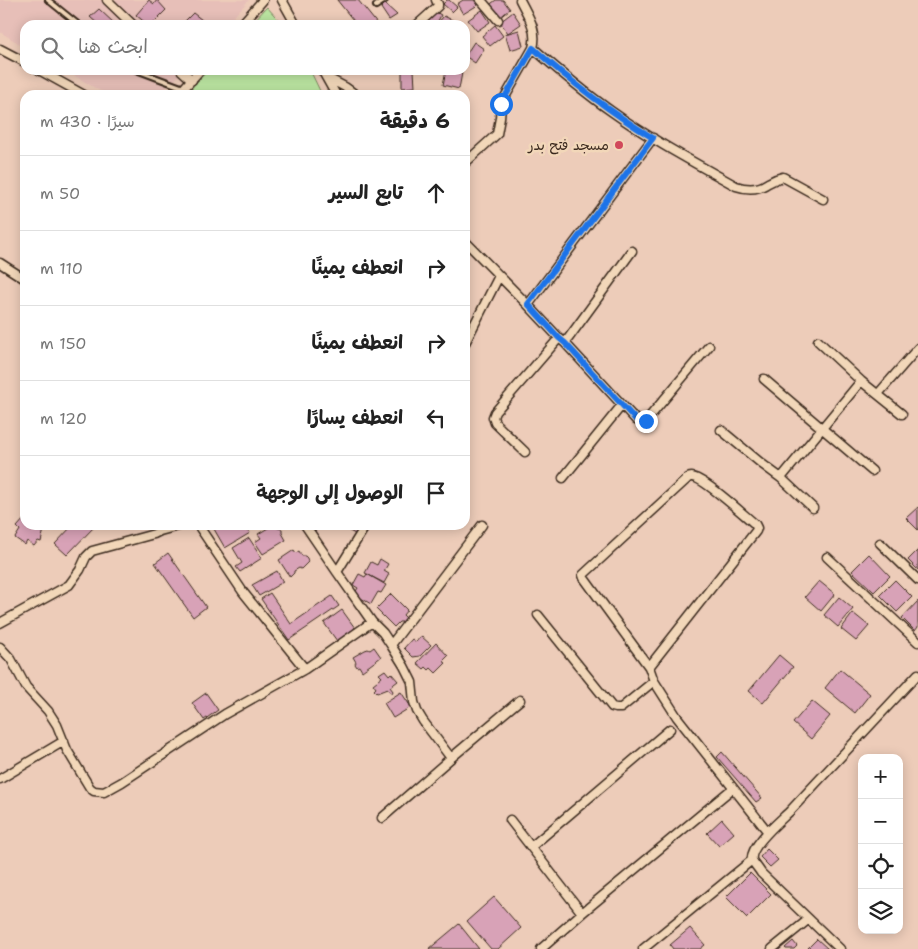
<!DOCTYPE html>
<html lang="ar">
<head>
<meta charset="utf-8">
<style>
  body { margin:0; font-family:"Shantell Sans","Playpen Sans Arabic",sans-serif; background:#f2f2f2; color:#222; direction:rtl }
  .controls { position:absolute; right:15px; bottom:15px; display:grid; overflow:hidden; border-radius:10px; box-shadow:0 2px 12px #0003 }
  .controls button { width:45px; height:45px; display:grid; place-items:center; padding:0; border:0; border-bottom:1px solid #e0e0e0; background:#fff; color:#222; font:25px sans-serif }
  .stop { position:absolute; width:15px; height:15px; margin:-11px; border:4px solid #1a73e8; border-radius:50%; background:#fff }
  .stop.end { background:#1a73e8; border-color:#fff; box-shadow:0 1px 5px #0008 }
  .list { margin:0; padding:0; list-style:none }
  h2 { display:flex; justify-content:space-between; align-items:center; height:65px; margin:0; padding:0 20px; font-size:21px }
  h2 small { font-size:16px; font-weight:400; color:#767676 }
  .list li { display:grid; grid-template-columns:32px 1fr auto; gap:15px; align-items:center; box-sizing:border-box; height:75px; padding:0 20px; border-top:1px solid #e0e0e0 }
  .list b { display:block; font-size:19px; white-space:nowrap }
  .list em { font-size:16px; font-style:normal; color:#767676 }
  .icon { flex:none; width:28px; height:28px; fill:none; stroke:currentColor; stroke-width:2; stroke-linecap:round; stroke-linejoin:round }
  .map { position:relative; flex:none; width:918px; height:949px; overflow:hidden; direction:ltr }
  .search { position:absolute; background:#fff; box-shadow:0 2px 12px #0003; left:20px; top:20px; width:450px; height:55px; display:flex; align-items:center; gap:12px; box-sizing:border-box; padding:0 18px; border-radius:15px; color:#767676; font-size:19px }
  .panel { position:absolute; background:#fff; box-shadow:0 2px 12px #0003; left:20px; top:90px; width:450px; height:440px; border-radius:15px; direction:rtl }
  .map>svg:first-child { display:block }
  .built { fill:#e7bfb8 }
  .green { fill:#bbe5a1; stroke:#7b8860 }
  .building { fill:#d8a2b7; stroke:#3b2a1e }
  .lines { fill:none; stroke-linecap:round; stroke-linejoin:round }
  .lane-casing { stroke:#3b2a1e; stroke-width:8 }
  .street-casing { stroke:#3b2a1e; stroke-width:11 }
  .lane { stroke:#f2d7b9; stroke-width:4 }
  .street { stroke:#f2d7b9; stroke-width:8 }
  .route { stroke:#1a73e8; stroke-width:6 }
  .poi-dot { fill:#d1495b; stroke:#f2d7b9; stroke-width:2 }
  .labels { text-anchor:middle; dominant-baseline:central; stroke-width:5; stroke-linejoin:round; paint-order:stroke }
  .poi-label { font-size:14px; fill:#3b2a1e; stroke:#f2d7b9; text-anchor:end }
</style>
</head>
<body>
<div class="map">
<svg width="918" height="949" viewBox="0 0 918 949">
  <rect width="100%" height="100%" fill="#edccb9"/>
  <filter id="ink" filterUnits="userSpaceOnUse"><feTurbulence type="fractalNoise" baseFrequency=".02" numOctaves="2"/><feDisplacementMap in="SourceGraphic" scale="10" xChannelSelector="R" yChannelSelector="G"/><feConvolveMatrix kernelMatrix="1 2 1 2 8 2 1 2 1" color-interpolation-filters="sRGB"/></filter>
  <g filter="url(#ink)">
    <!-- built -->
    <path class="built" d="M 0,0 L 249,0 L 226,25 L 25,25 L 25,47 L 0,32 Z
      M 65,70 L 184,70 L 160,95 L 107,95 Z"/>
    <!-- green -->
    <path class="green" d="M 267,7 L 283,25 L 250,25 Z
      M 208,70 L 310,70 L 322,95 L 185,95 Z"/>
    <!-- building -->
    <path class="building" d="M 149,0 L 154,4 L 157,0 L 166,10 L 151,25 L 148,25 L 136,15 Z
      M 337,0 L 358,0 L 378,25 L 357,25 Z
      M 447,0 L 449,0 L 457,7 L 452,12 L 443,4 Z
      M 463,0 L 474,0 L 478,5 L 463,14 L 457,4 Z
      M 496,0 L 503,0 L 510,9 L 498,19 L 488,6 Z
      M 385,4 L 397,15 L 389,20 L 381,8 Z
      M 99,9 L 116,25 L 99,25 L 90,17 Z
      M 482,10 L 490,22 L 477,31 L 468,20 Z
      M 434,11 L 441,15 L 436,25 L 433,25 L 428,22 Z
      M 513,12 L 521,24 L 508,33 L 500,22 Z
      M 193,13 L 202,20 L 197,25 L 189,25 L 185,21 Z
      M 444,16 L 454,21 L 452,25 L 436,25 Z
      M 495,25 L 503,36 L 490,46 L 482,36 Z
      M 519,30 L 523,46 L 510,50 L 505,34 Z
      M 474,42 L 484,49 L 475,63 L 465,56 Z
      M 402,70 L 414,70 L 415,87 L 402,88 Z
      M 446,70 L 462,73 L 459,89 L 443,85 Z
      M 918,507 L 918,530 L 906,518 Z
      M 25,518 L 25,525 L 45,525 L 41,542 L 38,541 L 34,546 L 27,541 L 25,545 L 15,538 L 20,530 L 17,527 Z
      M 73,525 L 96,525 L 67,555 L 55,544 Z
      M 220,525 L 223,529 L 227,526 L 226,525 L 245,525 L 250,533 L 225,548 L 214,529 Z
      M 273,525 L 278,528 L 282,529 L 282,533 L 286,540 L 263,554 L 255,542 L 261,538 L 258,534 Z
      M 338,525 L 361,525 L 357,535 Z
      M 249,538 L 262,558 L 240,572 L 236,567 L 242,563 L 233,548 Z
      M 294,550 L 296,553 L 299,551 L 302,556 L 305,556 L 307,558 L 308,562 L 301,569 L 299,568 L 294,571 L 294,573 L 290,577 L 279,560 Z
      M 918,550 L 918,570 L 908,560 Z
      M 168,553 L 206,607 L 193,617 L 155,563 Z
      M 869,554 L 890,576 L 874,592 L 852,571 Z
      M 380,559 L 388,564 L 384,571 L 389,574 L 384,583 L 365,573 L 371,562 L 377,565 Z
      M 277,571 L 283,582 L 259,596 L 252,585 Z
      M 359,574 L 365,577 L 367,574 L 386,585 L 381,593 L 378,592 L 371,604 L 354,594 L 358,588 L 353,585 Z
      M 895,580 L 912,597 L 897,612 L 880,595 Z
      M 819,581 L 835,594 L 821,611 L 805,597 Z
      M 270,593 L 291,624 L 332,596 L 339,606 L 289,640 L 261,599 Z
      M 391,594 L 407,610 L 403,615 L 406,618 L 404,622 L 399,622 L 394,627 L 376,609 Z
      M 839,597 L 853,609 L 838,627 L 824,615 Z
      M 918,601 L 918,627 L 915,631 L 902,618 Z
      M 342,610 L 355,628 L 337,641 L 324,623 Z
      M 853,613 L 869,626 L 856,641 L 841,629 Z
      M 421,636 L 431,645 L 420,656 L 413,657 L 404,648 L 412,639 L 416,642 Z
      M 436,643 L 448,656 L 443,661 L 446,663 L 436,673 L 431,668 L 429,670 L 426,667 L 424,669 L 417,663 Z
      M 374,647 L 381,657 L 362,671 L 359,666 L 357,667 L 355,664 L 356,662 L 353,657 L 365,650 L 368,649 L 370,650 Z
      M 779,655 L 793,667 L 763,703 L 749,691 Z
      M 840,669 L 870,694 L 855,713 L 825,688 Z
      M 385,670 L 389,675 L 391,673 L 398,681 L 390,687 L 393,691 L 392,693 L 387,689 L 377,693 L 374,690 L 376,688 L 373,684 L 382,677 L 379,674 Z
      M 401,692 L 411,707 L 393,718 L 384,703 Z
      M 206,693 L 218,710 L 204,720 L 192,703 Z
      M 812,701 L 830,716 L 811,739 L 793,723 Z
      M 722,752 L 762,798 L 756,802 L 717,757 Z
      M 722,819 L 734,833 L 719,846 L 707,833 Z
      M 767,849 L 778,860 L 770,867 L 760,857 Z
      M 750,873 L 771,894 L 747,918 L 726,897 Z
      M 494,897 L 521,928 L 498,949 L 491,949 L 467,921 Z
      M 459,924 L 479,949 L 429,949 Z
      M 690,928 L 705,945 L 700,949 L 673,949 L 670,945 Z
      M 817,939 L 828,949 L 809,949 L 808,948 Z
      M 793,941 L 797,946 L 794,949 L 786,949 L 785,948 Z"/>
    <g class="lines">
      <defs>
        <path id="lane" d="M 48,0 L 79,25
          M 376,6 L 385,0
          M 136,70 L 184,88"/>
        <path id="street" d="M 107,0 L 133,25
          M 282,0 L 296,25
          M 481,0 L 498,20
          M 241,25 L 263,0
          M 417,25 L 438,6 L 438,4 L 436,0
          M 533,48 C 558,70 584,92 611,111 C 650,139 695,163 736,186 C 748,190 758,190 768,183 C 773,180 778,178 783,177 L 823,199
          M 0,49 L 25,62
          M 39,70 L 84,95
          M 181,70 L 192,80
          M 322,70 L 336,95
          M 326,77 L 345,87 L 356,95
          M 178,95 L 200,70
          M 465,163 L 497,134 L 500,118 L 501,104 L 533,48 C 538,30 528,16 520,0
          M 465,241 L 528,305 L 559,338 L 565,343 L 636,420 C 640,422 642,424 646,421 L 709,346
          M 0,263 L 25,279
          M 528,305 L 653,138
          M 818,341 L 861,381 L 902,414
          M 465,343 L 499,276
          M 565,343 L 632,251
          M 764,379 L 872,471
          M 878,394 L 918,348
          M 721,430 L 762,464 L 781,478 L 813,508
          M 525,452 L 495,423 L 493,417 L 495,412 L 559,338
          M 563,478 L 622,405
          M 781,478 L 861,381
          M 198,525 L 243,592 L 305,669
          M 305,525 L 337,572 L 372,622 L 383,633 L 391,645 L 404,666 L 412,682 L 414,702 L 417,711 L 423,721 L 451,758 L 382,818
          M 880,543 L 918,580
          M 827,557 L 918,642
          M 337,572 L 366,525
          M 538,615 L 612,707 L 616,708 L 621,708 L 654,681
          M 0,623 L 69,585 L 80,570 L 86,557 L 92,551 L 154,534 L 160,531 L 182,525
          M 391,645 L 482,525
          M 0,647 L 11,659 L 26,687 L 48,711 L 57,725 L 67,750 L 90,788 L 94,791 L 104,792 L 122,782 L 225,714 L 305,669 L 372,622
          M 649,667 L 756,531 L 757,528 L 755,524 C 745,516 702,476 691,477 C 689,477 688,478 687,479 L 583,575 L 584,578 L 649,667 L 654,681 L 677,717 L 768,832
          M 451,758 L 520,700
          M 0,779 L 64,741
          M 510,820 L 582,913
          M 531,847 L 670,729
          M 541,949 L 582,913 L 733,788
          M 643,949 L 752,860
          M 772,949 L 809,919
          M 840,949 L 761,873 C 759,869 754,864 752,860 C 749,846 781,820 790,811 L 918,674"/>
      </defs>
      <!-- lane casing -->
      <use href="#lane" class="lane-casing"/>
      <!-- street casing -->
      <use href="#street" class="street-casing"/>
      <!-- lane -->
      <use href="#lane" class="lane"/>
      <!-- street -->
      <use href="#street" class="street"/>
    </g>
  </g>
  <g class="lines" filter="url(#ink)">
    <!-- route -->
    <path class="route" d="M 501,104 L 533,48 C 570,81 610,112 653,138 L 528,304 L 559,338 L 565,343 L 636,420 L 643,423 L 646,421"/>
  </g>
  <!-- markers -->
  <circle class="poi-dot" cx="619" cy="145" r="5"/>
  <g class="labels">
    <!-- poi labels -->
    <g class="poi-label">
      <text x="609" y="145">مسجد فتح بدر</text>
    </g>
  </g>
</svg>
<div class="controls">
<button>+</button>
<button>−</button>
<button><svg class="icon" aria-label="locate" viewBox="0 0 24 24"><circle cx="12" cy="12" r="6"/><path d="M12 2v4M12 18v4M2 12h4M18 12h4"/></svg></button>
<button><svg class="icon" aria-label="layers" viewBox="0 0 24 24"><path d="M12 4l9 5-9 5-9-5zM3 14l9 5 9-5"/></svg></button>
</div>
<div class="stop" style="left:501px;top:104px"></div>
<div class="stop end" style="left:646px;top:421px"></div>
<div class="search"><svg class="icon" aria-label="search" viewBox="0 0 24 24"><circle cx="10" cy="10" r="6"/><path d="M15 15l6 6"/></svg>ابحث هنا</div>
<section class="panel">
<h2>6 دقيقة<small>سيرًا · 430 m</small></h2>
<ul class="list">
<li><svg class="icon" aria-label="ahead" viewBox="0 0 24 24"><path d="M12 20V5M6 11l6-6 6 6"/></svg><div><b>تابع السير</b></div><em>50 m</em></li>
<li><svg class="icon" aria-label="right" viewBox="0 0 24 24"><path d="M7 20v-9h11M14 6l5 5-5 5"/></svg><div><b>انعطف يمينًا</b></div><em>110 m</em></li>
<li><svg class="icon" aria-label="right" viewBox="0 0 24 24"><path d="M7 20v-9h11M14 6l5 5-5 5"/></svg><div><b>انعطف يمينًا</b></div><em>150 m</em></li>
<li><svg class="icon" aria-label="left" viewBox="0 0 24 24"><path d="M17 20v-9H6M10 6l-5 5 5 5"/></svg><div><b>انعطف يسارًا</b></div><em>120 m</em></li>
<li><svg class="icon" aria-label="arrive" viewBox="0 0 24 24"><path d="M6 21V4h12l-3 4 3 4H6"/></svg><div><b>الوصول إلى الوجهة</b></div></li>
</ul>
</section>
</div>
</body>
</html>
